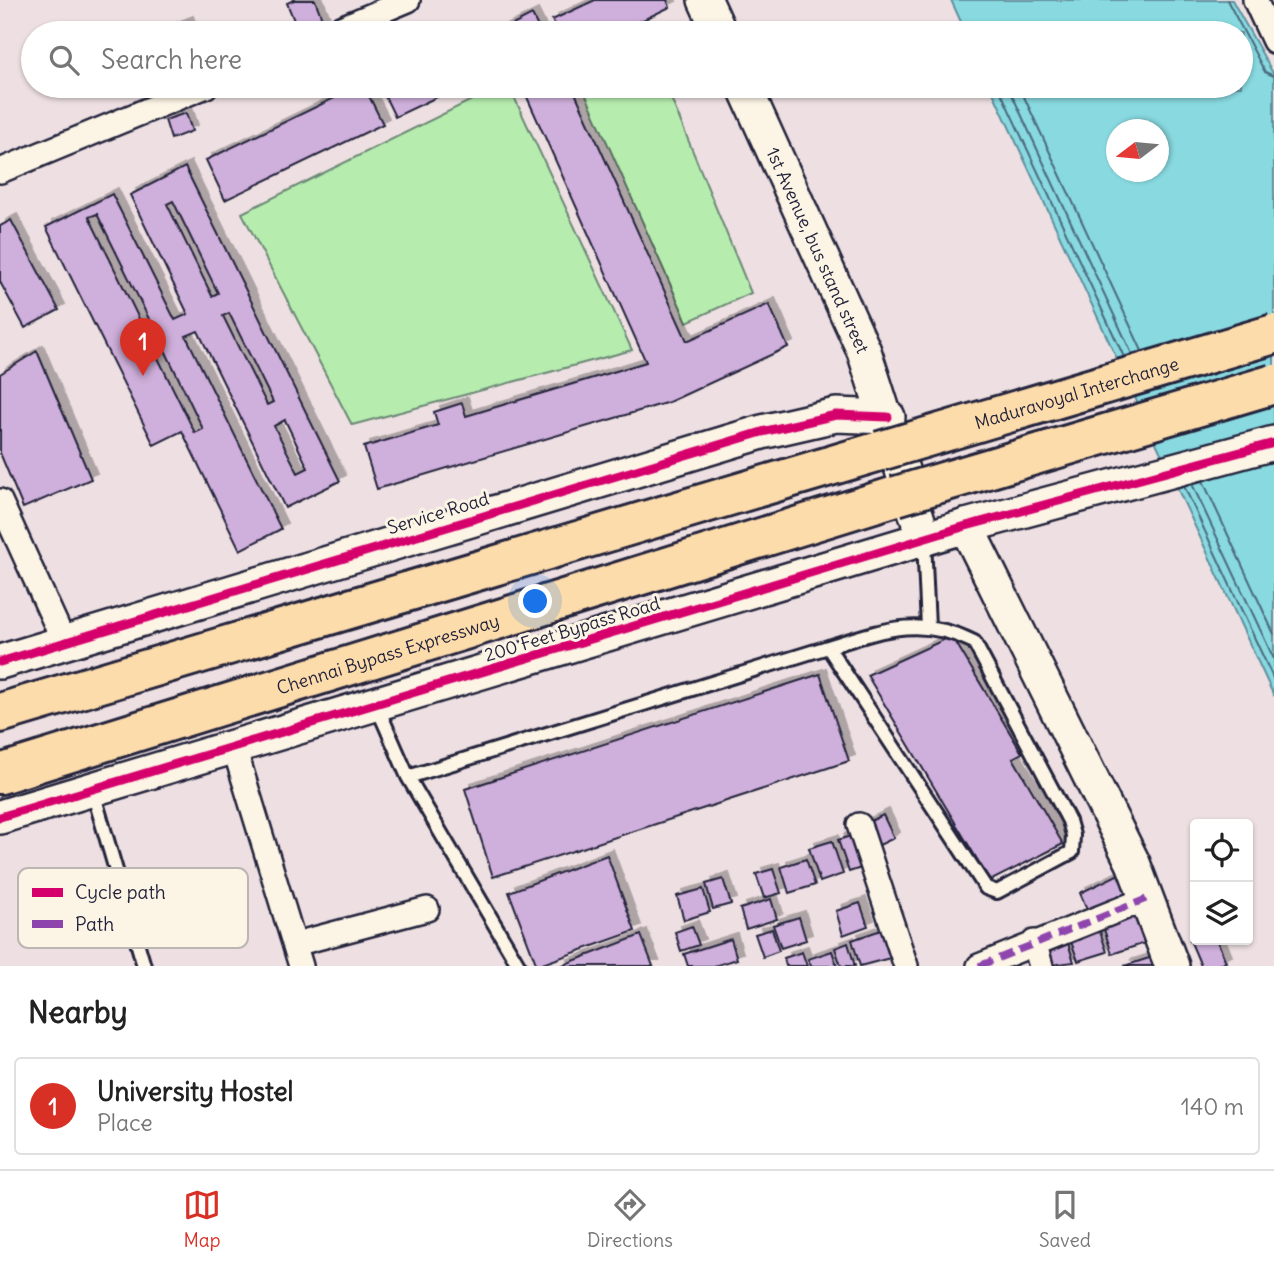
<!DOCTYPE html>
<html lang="en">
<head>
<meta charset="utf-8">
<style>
  body { margin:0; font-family:Delius,sans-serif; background:#f6f6f6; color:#222 }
  .controls { position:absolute; right:21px; bottom:21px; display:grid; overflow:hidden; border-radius:7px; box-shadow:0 2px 5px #0004 }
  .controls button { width:63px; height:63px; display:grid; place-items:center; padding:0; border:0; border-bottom:2px solid #e0e0e0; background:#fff; color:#222; font:35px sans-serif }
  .compass { position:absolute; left:1106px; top:119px; width:63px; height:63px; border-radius:50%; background:#fff; box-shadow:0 2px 5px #0004; rotate:254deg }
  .you { position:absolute; left:536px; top:602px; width:24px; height:24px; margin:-18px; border:5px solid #fff; border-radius:50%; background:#1a73e8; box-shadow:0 0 0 10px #1a73e833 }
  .badge { display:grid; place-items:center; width:46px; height:46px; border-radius:50%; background:#d93025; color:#fff; font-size:23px; font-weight:700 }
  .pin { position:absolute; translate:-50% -58px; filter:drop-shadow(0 2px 4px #0008) }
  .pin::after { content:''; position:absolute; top:37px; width:24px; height:21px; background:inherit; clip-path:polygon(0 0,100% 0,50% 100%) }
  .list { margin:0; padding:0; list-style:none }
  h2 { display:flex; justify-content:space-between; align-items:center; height:91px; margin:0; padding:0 28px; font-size:30px }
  h2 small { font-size:23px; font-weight:400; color:#767676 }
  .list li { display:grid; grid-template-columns:46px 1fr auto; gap:21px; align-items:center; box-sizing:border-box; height:98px; margin:0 14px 14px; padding:0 14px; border:2px solid #e0e0e0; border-radius:7px }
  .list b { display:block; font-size:26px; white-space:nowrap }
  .list p { margin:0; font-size:23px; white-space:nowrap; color:#767676 }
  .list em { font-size:23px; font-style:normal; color:#767676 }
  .icon { flex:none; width:38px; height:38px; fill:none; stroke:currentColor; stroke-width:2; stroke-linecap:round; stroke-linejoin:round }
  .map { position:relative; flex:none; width:1274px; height:966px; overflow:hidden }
  .search { position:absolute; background:#fff; box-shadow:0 2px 5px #0004; left:21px; right:21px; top:21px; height:77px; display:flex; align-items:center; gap:18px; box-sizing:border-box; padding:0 24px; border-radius:38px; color:#767676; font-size:26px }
  .sheet { height:203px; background:#fff }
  nav { display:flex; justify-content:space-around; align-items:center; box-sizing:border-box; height:98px; border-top:2px solid #e0e0e0; background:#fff; font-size:19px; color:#767676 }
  nav a { display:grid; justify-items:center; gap:4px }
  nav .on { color:#d93025 }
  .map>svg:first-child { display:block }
  .green { fill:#b6edaf; stroke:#6c8875; stroke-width:2 }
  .water { fill:#88d9e0; stroke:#5f909e; stroke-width:2; fill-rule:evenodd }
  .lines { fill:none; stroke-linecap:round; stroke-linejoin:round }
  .shore { stroke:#4b6b7d; stroke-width:2 }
  .building { fill:#cfafdb; stroke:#22223b; stroke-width:2; fill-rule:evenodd; filter:url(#shadow) }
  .lane-casing { stroke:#22223b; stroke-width:18 }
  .street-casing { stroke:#22223b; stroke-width:28 }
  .secondary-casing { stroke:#22223b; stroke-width:38 }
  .highway-casing { stroke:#22223b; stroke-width:44 }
  .lane { stroke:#fcf5e5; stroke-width:12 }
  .street { stroke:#fcf5e5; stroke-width:23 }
  .secondary { stroke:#fcf5e5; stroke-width:33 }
  .highway { stroke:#fddcac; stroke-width:38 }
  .highway-bridge-casing { stroke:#22223b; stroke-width:44; stroke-linecap:butt }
  .highway-bridge { stroke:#fddcac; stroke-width:38 }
  .quiet { stroke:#8e44ad; stroke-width:7; stroke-dasharray:14 7; stroke-linecap:butt }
  .cycleway-casing { stroke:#fcf5e5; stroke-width:13 }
  .cycleway { stroke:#d6006c; stroke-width:9 }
  .labels { text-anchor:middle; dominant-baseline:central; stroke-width:6; stroke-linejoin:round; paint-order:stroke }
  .street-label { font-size:18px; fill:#22223b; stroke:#fcf5e5 }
  .key { fill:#fcf5e5; stroke:#bbb6b2; stroke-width:2 }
  .key-label { font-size:19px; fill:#22223b }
</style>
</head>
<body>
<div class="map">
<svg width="1274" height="966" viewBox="0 0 1274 966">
  <defs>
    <filter id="shadow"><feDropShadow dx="6" dy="-6" stdDeviation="0" flood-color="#0004"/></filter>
  </defs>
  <rect width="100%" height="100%" fill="#eee0e2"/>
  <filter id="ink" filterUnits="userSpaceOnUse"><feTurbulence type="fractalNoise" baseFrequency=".0143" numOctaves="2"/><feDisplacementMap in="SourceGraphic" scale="14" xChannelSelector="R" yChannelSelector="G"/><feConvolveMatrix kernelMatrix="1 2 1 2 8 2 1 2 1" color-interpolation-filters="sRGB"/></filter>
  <g filter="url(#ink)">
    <!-- green -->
    <path class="green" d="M 500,86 L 509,86 L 632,350 L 352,425 L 242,213 Z
      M 582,86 L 666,86 L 751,293 L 687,322 Z"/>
    <!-- water -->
    <path class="water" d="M 951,0 L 1232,0 L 1274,75 L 1274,696 L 990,86 L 1241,86 L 1241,33 L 966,33 ZM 1116,130 L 1158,130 L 1158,172 L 1116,172 Z"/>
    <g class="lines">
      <!-- shore -->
      <path class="shore" d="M 1227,0 L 1265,72 L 1274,76
        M 998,86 L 1124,357
        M 1008,86 L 1132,354
        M 1019,86 L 1142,351
        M 1203,481 L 1274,634
        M 1192,484 L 1274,659
        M 1184,486 L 1274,680"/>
    </g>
    <!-- building -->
    <path class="building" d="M 294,0 L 315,0 L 326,29 L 315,33 L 299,33 L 287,3 Z
      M 595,0 L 667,0 L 670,7 L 616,33 L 558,33 L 552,20 Z
      M 532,15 L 541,33 L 497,33 Z
      M 187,22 L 191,33 L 159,33 Z
      M 147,86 L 168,86 L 171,94 L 153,100 Z
      M 359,86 L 364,86 L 383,124 L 225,200 L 206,160 Z
      M 380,86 L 460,86 L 395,117 Z
      M 522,86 L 572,86 L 687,341 L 769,304 L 788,347 L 669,402 L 377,489 L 364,447 L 438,425 L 434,412 L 462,403 L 466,416 L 646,362 Z
      M 186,113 L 192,131 L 171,139 L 165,120 Z
      M 185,167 L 340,481 L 285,508 L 198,331 L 186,336 L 281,529 L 240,550 L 182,431 L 154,445 L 46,227 L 112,194 L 175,320 L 188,314 L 130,195 ZM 173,201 L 218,293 L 212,296 L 167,204 ZM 97,214 L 153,327 L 145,331 L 89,217 ZM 229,313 L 273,402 L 267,405 L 223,316 ZM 163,346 L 203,429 L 195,433 L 154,350 ZM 285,420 L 308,468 L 298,473 L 274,426 Z
      M 11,220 L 59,310 L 25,328 L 0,282 L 0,226 Z
      M 37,351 L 91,479 L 23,508 L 0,453 L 0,374 Z
      M 952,636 L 1022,753 L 1013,758 L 1063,844 L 990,881 L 867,675 Z
      M 820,674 L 849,761 L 493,877 L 465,789 Z
      M 883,815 L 894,838 L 871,849 L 860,826 Z
      M 857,834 L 867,866 L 849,872 L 838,840 Z
      M 832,841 L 843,874 L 820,882 L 809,848 Z
      M 607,855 L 635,931 L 537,966 L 509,892 Z
      M 806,859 L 815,885 L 789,893 L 781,867 Z
      M 773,869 L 781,893 L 764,898 L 756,874 Z
      M 1119,874 L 1130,898 L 1090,916 L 1080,893 Z
      M 723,879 L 731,904 L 713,909 L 706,884 Z
      M 703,889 L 710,912 L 684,920 L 677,896 Z
      M 771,899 L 777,919 L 746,929 L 740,909 Z
      M 860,903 L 868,926 L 843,935 L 836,911 Z
      M 1137,908 L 1148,942 L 1112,954 L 1101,920 Z
      M 799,917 L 806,940 L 781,948 L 773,925 Z
      M 692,926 L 699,945 L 681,951 L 675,932 Z
      M 1098,926 L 1107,952 L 1078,961 L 1069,936 Z
      M 772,929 L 779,951 L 763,957 L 755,934 Z
      M 881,930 L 890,958 L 860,966 L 852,940 Z
      M 641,935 L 653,966 L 560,966 Z
      M 1195,938 L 1217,940 L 1226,962 L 1216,966 L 1201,966 L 1190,940 Z
      M 731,939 L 737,959 L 714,966 L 688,966 L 684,954 Z
      M 1067,940 L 1074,962 L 1044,966 L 1039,949 Z
      M 848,943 L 855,966 L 841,966 L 835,948 Z
      M 832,951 L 837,966 L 811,966 L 808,959 Z
      M 802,952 L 807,966 L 786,966 L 784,958 Z
      M 1162,954 L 1166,966 L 1124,966 Z"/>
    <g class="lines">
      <defs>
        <path id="lane" d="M 924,540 L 928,627
          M 376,704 L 408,777 L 519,966
          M 408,777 L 828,647 L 986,888 L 997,892 L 1072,852 L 1073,835 L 1069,821 L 974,642 C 920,615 882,630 828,647
          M 93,792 L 144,966"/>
        <path id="street" d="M 1255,0 L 1274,41
          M 329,33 L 408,0
          M 0,171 L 206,86
          M 0,501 L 64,642
          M 234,747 L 301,966
          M 859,825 L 906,966
          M 1034,942 L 1041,966
          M 295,944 L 427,909
          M 979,966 L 1146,899"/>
        <g id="secondary">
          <path d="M 705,0 L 720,33"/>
          <path id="s1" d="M 744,86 L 864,351 L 924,539"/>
          <path d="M 966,526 L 1133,863 L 1172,966"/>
          <path d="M 0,662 L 762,432 L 836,415 L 888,417"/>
          <path d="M 0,817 L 966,526 L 1274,443"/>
        </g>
        <g id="highway">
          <path d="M 0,713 L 880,451"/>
          <path id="s2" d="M 0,774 L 896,496"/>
        </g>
      </defs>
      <!-- lane casing -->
      <use href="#lane" class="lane-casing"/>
      <!-- street casing -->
      <use href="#street" class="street-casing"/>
      <!-- secondary casing -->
      <use href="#secondary" class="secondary-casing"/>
      <!-- highway casing -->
      <use href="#highway" class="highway-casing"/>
      <!-- lane -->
      <use href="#lane" class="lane"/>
      <!-- street -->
      <use href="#street" class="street"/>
      <!-- secondary -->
      <use href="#secondary" class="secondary"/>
      <!-- highway -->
      <use href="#highway" class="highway"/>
      <defs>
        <g id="highway-bridge">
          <path id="s3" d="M 880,451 L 1274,334"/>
          <path d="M 896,496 L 1274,384"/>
        </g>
      </defs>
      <!-- highway-bridge casing -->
      <use href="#highway-bridge" class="highway-bridge-casing"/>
      <!-- highway-bridge -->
      <use href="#highway-bridge" class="highway-bridge"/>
      <!-- quiet -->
      <path class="quiet" d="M 979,966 L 1146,899"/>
      <defs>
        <path id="cycleway" d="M 0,662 L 762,432 L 836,415 L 888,417
          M 0,817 L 966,526 L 1274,443"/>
      </defs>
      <!-- cycleway casing -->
      <use href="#cycleway" class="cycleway-casing"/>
      <!-- cycleway -->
      <use href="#cycleway" class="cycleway"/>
    </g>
  </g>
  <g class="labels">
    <!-- street labels -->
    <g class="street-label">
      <text stroke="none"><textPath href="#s1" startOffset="180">1st Avenue, bus stand street</textPath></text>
      <text stroke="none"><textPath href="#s3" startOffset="205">Maduravoyal Interchange</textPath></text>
      <text transform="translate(438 513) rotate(-17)">Service Road</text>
      <text transform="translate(572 629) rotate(-17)">200 Feet Bypass Road</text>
      <text stroke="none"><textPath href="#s2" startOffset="406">Chennai Bypass Expressway</textPath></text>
    </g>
  </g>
  <!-- legend -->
  <rect x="18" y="868" width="230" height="80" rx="10" class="key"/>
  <rect x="32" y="888" width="31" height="9" fill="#d6006c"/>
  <rect x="32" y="920" width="31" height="8" fill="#8e44ad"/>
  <g class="key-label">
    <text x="75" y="899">Cycle path</text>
    <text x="75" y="931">Path</text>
  </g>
</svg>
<div class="controls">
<button><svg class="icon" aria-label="locate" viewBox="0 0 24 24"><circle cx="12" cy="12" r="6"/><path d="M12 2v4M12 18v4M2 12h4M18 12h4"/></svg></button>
<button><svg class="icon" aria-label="layers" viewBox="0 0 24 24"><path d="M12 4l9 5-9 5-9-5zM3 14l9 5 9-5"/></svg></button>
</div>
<svg class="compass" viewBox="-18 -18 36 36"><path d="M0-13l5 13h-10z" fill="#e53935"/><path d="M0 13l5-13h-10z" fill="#767676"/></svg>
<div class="you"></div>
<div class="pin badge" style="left:143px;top:376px">1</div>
<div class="search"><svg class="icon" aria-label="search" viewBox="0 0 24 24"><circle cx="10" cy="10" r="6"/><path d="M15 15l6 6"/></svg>Search here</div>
</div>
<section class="sheet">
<h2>Nearby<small></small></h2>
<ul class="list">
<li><span class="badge">1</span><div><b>University Hostel</b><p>Place</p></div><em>140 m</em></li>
</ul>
</section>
<nav>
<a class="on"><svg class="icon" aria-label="map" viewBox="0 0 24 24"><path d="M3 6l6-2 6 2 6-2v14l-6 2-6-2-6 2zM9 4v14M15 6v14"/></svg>Map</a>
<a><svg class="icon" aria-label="directions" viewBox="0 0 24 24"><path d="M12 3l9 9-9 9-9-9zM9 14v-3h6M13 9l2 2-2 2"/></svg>Directions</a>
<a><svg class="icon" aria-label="saved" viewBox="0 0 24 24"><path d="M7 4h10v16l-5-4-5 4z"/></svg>Saved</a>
</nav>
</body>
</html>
